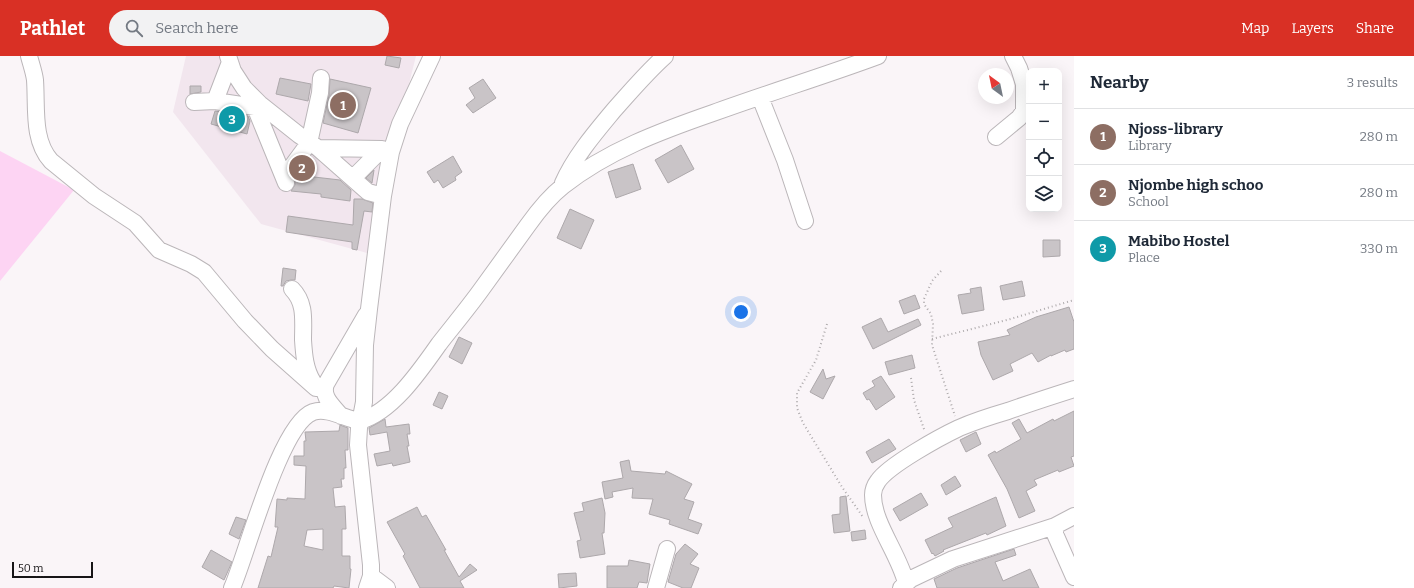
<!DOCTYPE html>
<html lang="en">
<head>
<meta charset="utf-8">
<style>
  body { margin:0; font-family:Bitter,serif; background:#f2f2f3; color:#1f2937 }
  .controls { position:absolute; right:12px; top:12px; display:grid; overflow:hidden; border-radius:8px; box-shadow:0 4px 16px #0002 }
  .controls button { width:36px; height:36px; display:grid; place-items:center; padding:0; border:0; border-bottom:1px solid #e0e1e3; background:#fff; color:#1f2937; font:20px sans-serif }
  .compass { position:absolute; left:978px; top:12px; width:36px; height:36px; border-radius:50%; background:#fff; box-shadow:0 4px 16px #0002; rotate:327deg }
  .scale { position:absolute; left:12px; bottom:10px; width:81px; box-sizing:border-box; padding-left:4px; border:2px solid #171517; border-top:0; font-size:11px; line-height:14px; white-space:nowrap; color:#171517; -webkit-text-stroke:3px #faf5f8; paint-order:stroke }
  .you { position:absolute; left:741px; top:256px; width:14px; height:14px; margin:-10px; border:3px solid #fff; border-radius:50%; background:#1a73e8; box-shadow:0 0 0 6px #1a73e833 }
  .badge { display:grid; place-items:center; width:26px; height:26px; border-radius:50%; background:#d93025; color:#fff; font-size:13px; font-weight:700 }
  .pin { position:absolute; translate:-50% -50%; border:2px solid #fff; box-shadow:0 1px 4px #0006 }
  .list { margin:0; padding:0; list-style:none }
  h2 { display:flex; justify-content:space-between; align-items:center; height:52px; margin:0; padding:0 16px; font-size:17px }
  h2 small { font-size:13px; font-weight:400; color:#747a83 }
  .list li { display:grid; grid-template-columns:26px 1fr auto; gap:12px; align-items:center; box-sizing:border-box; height:56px; padding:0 16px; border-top:1px solid #e0e1e3 }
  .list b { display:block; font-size:15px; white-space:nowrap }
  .list p { margin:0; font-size:13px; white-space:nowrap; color:#747a83 }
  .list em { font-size:13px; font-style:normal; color:#747a83 }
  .icon { flex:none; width:22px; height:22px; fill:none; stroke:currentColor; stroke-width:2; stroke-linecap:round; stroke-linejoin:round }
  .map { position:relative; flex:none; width:1074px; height:532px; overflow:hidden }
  header { display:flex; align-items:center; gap:24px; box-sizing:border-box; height:56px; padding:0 20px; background:#d93025; color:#fff }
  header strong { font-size:19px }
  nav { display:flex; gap:22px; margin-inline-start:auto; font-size:14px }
  .search { width:280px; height:36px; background:#f2f2f3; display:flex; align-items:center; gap:10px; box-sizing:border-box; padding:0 14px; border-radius:22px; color:#747a83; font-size:15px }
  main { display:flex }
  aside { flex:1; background:#fff }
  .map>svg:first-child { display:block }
  .built { fill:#f2e6ee }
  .green { fill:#fdd4f3 }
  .building { fill:#c9c4c7; stroke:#ada8ab; fill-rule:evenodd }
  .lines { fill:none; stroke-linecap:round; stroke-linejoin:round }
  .minor-casing { stroke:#bbb6b9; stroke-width:18 }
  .path { stroke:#aeaaac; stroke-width:2; stroke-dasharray:1 3; stroke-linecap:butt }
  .minor { stroke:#fff; stroke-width:16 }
</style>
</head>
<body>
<header>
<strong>Pathlet</strong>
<div class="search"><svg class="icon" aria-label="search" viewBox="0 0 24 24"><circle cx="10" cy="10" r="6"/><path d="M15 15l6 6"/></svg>Search here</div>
<nav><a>Map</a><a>Layers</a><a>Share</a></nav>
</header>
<main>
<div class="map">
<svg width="1074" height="532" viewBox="0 0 1074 532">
  <rect width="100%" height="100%" fill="#faf5f8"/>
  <!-- built -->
  <path class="built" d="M 186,0 L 416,0 L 367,197 L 261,168 L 173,56 Z"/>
  <!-- green -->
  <path class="green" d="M 0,95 L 74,134 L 0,225 Z"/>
  <!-- building -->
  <path class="building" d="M 387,0 L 401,2 L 399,12 L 385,9 Z
    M 280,22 L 311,28 L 308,45 L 276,38 Z
    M 330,23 L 371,32 L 358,77 L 323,67 L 329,39 Z
    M 483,23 L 496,42 L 473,57 L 466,49 L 475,42 L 469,32 Z
    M 190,30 L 201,30 L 201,36 L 190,38 Z
    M 215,55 L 248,60 L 250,65 L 247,78 L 211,68 Z
    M 681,89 L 694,113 L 668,127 L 655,104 Z
    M 453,100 L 462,116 L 455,121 L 456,124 L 443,132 L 438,124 L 434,127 L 427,116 Z
    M 633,108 L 641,133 L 616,142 L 608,116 Z
    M 374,114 L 372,127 L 366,122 Z
    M 297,119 L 340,124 L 351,134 L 350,145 L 321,141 L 321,138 L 291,135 L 295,129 L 295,123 Z
    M 354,143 L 362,143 L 373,147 L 372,156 L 364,155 L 357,194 L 352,193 L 352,186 L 286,176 L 288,160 L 353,169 Z
    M 570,153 L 594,164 L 581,193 L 557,182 Z
    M 1043,184 L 1060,184 L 1060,200 L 1043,201 Z
    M 283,212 L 296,214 L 295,224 L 291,224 L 286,225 L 283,230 L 281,230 Z
    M 1022,225 L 1025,240 L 1003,244 L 1000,230 Z
    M 981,231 L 984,254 L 962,258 L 958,239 L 971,237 L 970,233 Z
    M 915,239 L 920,252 L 904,258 L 899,245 Z
    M 1069,251 L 1074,266 L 1074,293 L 1066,296 L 1065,294 L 1051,300 L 1051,299 L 1038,306 L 1032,297 L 1010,308 L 1013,315 L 993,324 L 981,299 L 978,286 L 1010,279 L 1007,274 L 1036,261 Z
    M 881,262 L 888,276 L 918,263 L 921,269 L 873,293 L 862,271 Z
    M 459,281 L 472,287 L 462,308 L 449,301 Z
    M 912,299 L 915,312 L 889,319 L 885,306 Z
    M 823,313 L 826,323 L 835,320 L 823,343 L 810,336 Z
    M 881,320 L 895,341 L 876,354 L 869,343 L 867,344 L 863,337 L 875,330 L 872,325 Z
    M 439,336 L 448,340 L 442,353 L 433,349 Z
    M 1074,355 L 1074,400 L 1071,401 L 1074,410 L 1059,416 L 1058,414 L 1034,424 L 1037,429 L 1026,435 L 1035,455 L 1019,462 L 1007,433 L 988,399 L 995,395 L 996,397 L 1021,383 L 1012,367 L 1019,363 L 1027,377 L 1053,363 L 1054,365 Z
    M 385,363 L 386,371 L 409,368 L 410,378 L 407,378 L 409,390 L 407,390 L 410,406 L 393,410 L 392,407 L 377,410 L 374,398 L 390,395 L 387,376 L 370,379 L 369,372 Z
    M 340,369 L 348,372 L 348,394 L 345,394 L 346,412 L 344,412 L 344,423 L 341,423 L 342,431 L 333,432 L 335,451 L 345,450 L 346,473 L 342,473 L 342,500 L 350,500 L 350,513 L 351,513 L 349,532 L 334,530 L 333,532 L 258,532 L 268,500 L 271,501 L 278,471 L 275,471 L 277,443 L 287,444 L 287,442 L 305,443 L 306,410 L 294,409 L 294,400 L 304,400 L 304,385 L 306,385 L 305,376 L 339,375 ZM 323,473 L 323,494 L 304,490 L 307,474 Z
    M 976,376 L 981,388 L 966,396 L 960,384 Z
    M 889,383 L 896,393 L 872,407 L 866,396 Z
    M 629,404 L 631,415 L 665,418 L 666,415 L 692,428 L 684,443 L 694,446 L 688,463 L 702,468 L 698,478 L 669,468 L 670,464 L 649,458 L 653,443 L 632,442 L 633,432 L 612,436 L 613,441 L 605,443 L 602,426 L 623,422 L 620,406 Z
    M 955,420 L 961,430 L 946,439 L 941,429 Z
    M 921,437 L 928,449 L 900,465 L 893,453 Z
    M 846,440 L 850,475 L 834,477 L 832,459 L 840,458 L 840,441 Z
    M 996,441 L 1006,470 L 987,479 L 986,477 L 943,494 L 944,495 L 935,500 L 933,497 L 932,498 L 925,484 L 953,471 L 948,462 Z
    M 602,442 L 605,457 L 604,477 L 602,477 L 605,498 L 580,502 L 577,485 L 581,484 L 574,457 L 584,455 L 582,447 Z
    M 417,451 L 422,461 L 426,459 L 446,494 L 444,494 L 459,521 L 470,508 L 477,514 L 460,525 L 464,532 L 420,532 L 403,500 L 405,498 L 387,466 Z
    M 236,461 L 246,464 L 239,483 L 229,478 Z
    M 865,474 L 866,483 L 852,485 L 851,476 Z
    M 685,488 L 698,498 L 690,508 L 699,512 L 691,532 L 683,532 L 668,526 L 676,498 Z
    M 1014,493 L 1016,499 L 995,506 L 1003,525 L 1030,513 L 1039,532 L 937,532 L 934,523 L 957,512 Z
    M 211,494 L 232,506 L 224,524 L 202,511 Z
    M 629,504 L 650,508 L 647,527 L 639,526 L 637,532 L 607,532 L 607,510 L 628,510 Z
    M 576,517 L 577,530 L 559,532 L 558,518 Z"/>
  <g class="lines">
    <defs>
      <path id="minor" d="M 29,0 C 31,8 34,16 35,24 C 37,51 32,84 51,105 L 94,140 L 135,167 L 159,194 L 191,208 L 204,216 L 245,265 L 272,293 L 316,332
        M 228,0 L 233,15 L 244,32 L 260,48 L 299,79 L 318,92 L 368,136 L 383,140
        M 760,41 L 785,104 L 805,165
        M 215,45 L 230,6
        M 194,46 L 215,45 L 255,51 L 260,48
        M 255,51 L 286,127
        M 996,81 L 1019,62 L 1024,55 L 1024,28 L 1019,12 L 1013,0
        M 318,92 L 382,93 L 391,96
        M 284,121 L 309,87 L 320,37 L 321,22
        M 353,122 L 382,93
        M 563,127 C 575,100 595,77 614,54 C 631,35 646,17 665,0
        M 292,233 C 306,247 303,265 303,284 C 304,299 305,313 313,326
        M 341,360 C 333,350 321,341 326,328 L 366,259
        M 1074,460 L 1055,470 L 1055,478 L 1074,521
        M 371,520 L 387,532
        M 906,527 C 899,498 873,467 873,439 C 873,434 875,429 878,425 C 889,409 940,381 959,372 C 975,365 991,360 1008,355 C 1030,347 1052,340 1074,333
        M 232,532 C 247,498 280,368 313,356 C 328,351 345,363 360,365 C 392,356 420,315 439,288 C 453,270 468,252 481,234 C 497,212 512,191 528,169 C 538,155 549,141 563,130 C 607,95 661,75 713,57 C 768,37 824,20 878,0
        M 367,532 L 371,520 L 371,509 L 358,389 L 359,372 L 364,346 L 365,289 L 369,253 L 383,140 L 391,96 L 400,68 L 432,0
        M 656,532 L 667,493
        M 901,532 L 911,523 L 953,503 L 1055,470"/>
    </defs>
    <!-- minor casing -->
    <use href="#minor" class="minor-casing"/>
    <!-- path -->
    <path class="path" d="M 941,215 L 932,225 L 924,243 L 924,248 L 931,258 L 933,268 L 932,289 L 955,360
      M 827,268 L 816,304 L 797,337 L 797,352 L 803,367 L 842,431 L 863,461
      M 932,283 L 1007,264 L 1074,244
      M 911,322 L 914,344 L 925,376"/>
    <!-- minor -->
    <use href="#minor" class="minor"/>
  </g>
</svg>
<div class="controls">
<button>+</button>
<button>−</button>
<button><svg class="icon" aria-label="locate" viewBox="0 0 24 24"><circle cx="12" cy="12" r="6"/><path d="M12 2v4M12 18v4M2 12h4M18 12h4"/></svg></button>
<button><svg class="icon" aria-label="layers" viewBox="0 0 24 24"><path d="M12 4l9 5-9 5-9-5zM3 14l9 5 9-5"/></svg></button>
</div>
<svg class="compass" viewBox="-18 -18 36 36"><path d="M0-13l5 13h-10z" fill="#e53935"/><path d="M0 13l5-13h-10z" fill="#747a83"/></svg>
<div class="scale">50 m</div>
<div class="you"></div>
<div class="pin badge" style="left:343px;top:49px;background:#8d6e63">1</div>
<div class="pin badge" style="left:302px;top:112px;background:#8d6e63">2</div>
<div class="pin badge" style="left:232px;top:63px;background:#0f9aa8">3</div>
</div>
<aside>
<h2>Nearby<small>3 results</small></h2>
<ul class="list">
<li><span class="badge" style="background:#8d6e63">1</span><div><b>Njoss-library</b><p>Library</p></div><em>280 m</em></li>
<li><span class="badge" style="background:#8d6e63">2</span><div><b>Njombe high schoo</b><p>School</p></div><em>280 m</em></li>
<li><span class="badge" style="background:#0f9aa8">3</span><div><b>Mabibo Hostel</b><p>Place</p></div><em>330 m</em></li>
</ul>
</aside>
</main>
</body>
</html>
